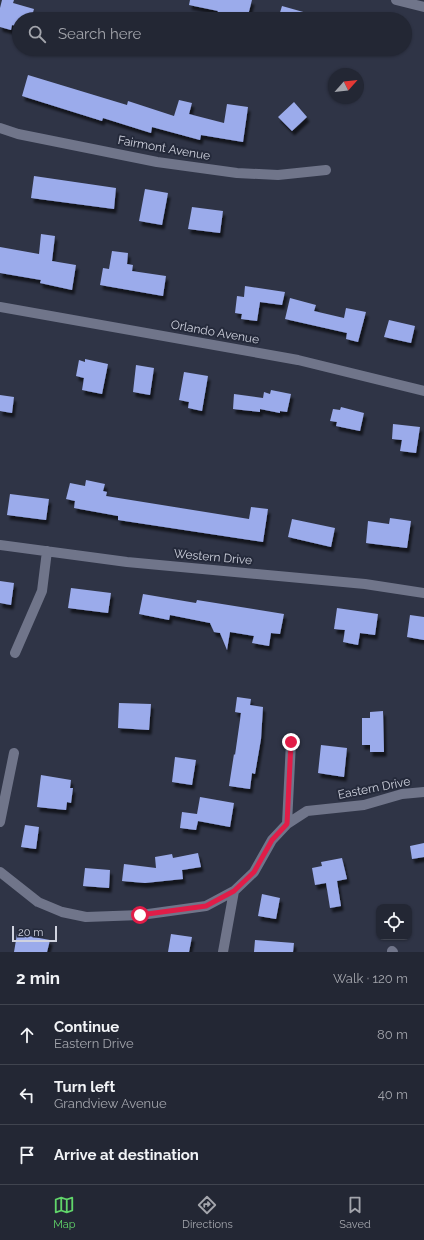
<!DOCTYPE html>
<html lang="en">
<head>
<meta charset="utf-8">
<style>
  body { margin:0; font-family:Raleway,sans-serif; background:#2b2f3c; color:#f1f3f6 }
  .controls { position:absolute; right:12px; bottom:12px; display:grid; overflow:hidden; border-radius:8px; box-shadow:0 1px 3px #0004 }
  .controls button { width:36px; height:36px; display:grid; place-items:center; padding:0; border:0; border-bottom:1px solid #40444f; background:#232734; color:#f1f3f6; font:20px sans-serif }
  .compass { position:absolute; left:328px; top:68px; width:36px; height:36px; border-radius:50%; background:#232734; box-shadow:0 1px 3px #0004; rotate:63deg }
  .scale { position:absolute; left:12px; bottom:10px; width:45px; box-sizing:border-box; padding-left:4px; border:2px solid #d0d3df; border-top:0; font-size:11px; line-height:14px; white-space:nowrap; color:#d0d3df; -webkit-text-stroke:3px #252a3b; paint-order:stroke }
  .stop { position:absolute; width:12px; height:12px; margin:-9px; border:3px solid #e11d48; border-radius:50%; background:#fff }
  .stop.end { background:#e11d48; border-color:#fff; box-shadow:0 1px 4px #0008 }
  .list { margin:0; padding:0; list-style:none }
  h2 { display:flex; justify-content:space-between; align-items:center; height:52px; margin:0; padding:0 16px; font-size:17px }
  h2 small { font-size:13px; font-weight:400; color:#a3a5ac }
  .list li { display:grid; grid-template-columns:26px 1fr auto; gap:12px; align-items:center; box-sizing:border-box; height:60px; padding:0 16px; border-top:1px solid #40444f }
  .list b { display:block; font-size:15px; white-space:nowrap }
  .list p { margin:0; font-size:13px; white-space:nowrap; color:#a3a5ac }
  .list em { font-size:13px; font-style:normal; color:#a3a5ac }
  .icon { flex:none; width:22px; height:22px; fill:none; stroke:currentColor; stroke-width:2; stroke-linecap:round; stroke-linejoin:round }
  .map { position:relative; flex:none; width:424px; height:952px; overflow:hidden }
  .search { position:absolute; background:#232734; box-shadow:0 1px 3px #0004; left:12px; right:12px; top:12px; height:44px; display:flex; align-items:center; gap:10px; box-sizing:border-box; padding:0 14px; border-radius:22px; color:#a3a5ac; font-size:15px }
  .sheet { height:232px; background:#232734 }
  nav { display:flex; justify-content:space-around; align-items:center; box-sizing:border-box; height:56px; border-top:1px solid #40444f; background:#232734; font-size:11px; color:#a3a5ac }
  nav a { display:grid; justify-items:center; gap:2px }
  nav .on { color:#61d56a }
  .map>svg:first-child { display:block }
  .building { fill:#9babeb; filter:url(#shadow) }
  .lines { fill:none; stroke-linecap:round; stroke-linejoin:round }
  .minor { stroke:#70758a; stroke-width:10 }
  .route { stroke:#e11d48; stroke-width:5 }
  .labels { text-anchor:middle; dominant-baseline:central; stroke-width:4; stroke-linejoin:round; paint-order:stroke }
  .street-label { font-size:12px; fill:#d0d3df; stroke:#252a3b }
</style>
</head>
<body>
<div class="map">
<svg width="424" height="952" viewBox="0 0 424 952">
  <defs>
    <filter id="shadow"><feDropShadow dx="2.5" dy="4.5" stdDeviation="1" flood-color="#0009"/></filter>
  </defs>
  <rect width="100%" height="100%" fill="#2f3446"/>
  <!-- building -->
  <path class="building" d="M 2,0 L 14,0 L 13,3 L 34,9 L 31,19 L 19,19 L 19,27 L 12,25 L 11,30 L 0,27 L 0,8 Z
    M 190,0 L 252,0 L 247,19 L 226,19 L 216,16 L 218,11 L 189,5 Z
    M 282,6 L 314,15 L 314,19 L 278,19 Z
    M 28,75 L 127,105 L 128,101 L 174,116 L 179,100 L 192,103 L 189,114 L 224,123 L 227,104 L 248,107 L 243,142 L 201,135 L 200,140 L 152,127 L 151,133 L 103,118 L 102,121 L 22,96 Z
    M 294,102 L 307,117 L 292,131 L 278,117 Z
    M 34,176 L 116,188 L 114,209 L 31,198 Z
    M 145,189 L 168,193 L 162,225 L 139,221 Z
    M 192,207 L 223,211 L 220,233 L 188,229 Z
    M 41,234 L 55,236 L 52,261 L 76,265 L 72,290 L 40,283 L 41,280 L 0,273 L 0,247 L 39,254 Z
    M 112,251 L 128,253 L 127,264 L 133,265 L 132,271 L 166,276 L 163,296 L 100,285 L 103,268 L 109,269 Z
    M 245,286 L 285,292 L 282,305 L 260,302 L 257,321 L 241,319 L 242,314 L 235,313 L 237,296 L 244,297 Z
    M 290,298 L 316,305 L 314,311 L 344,318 L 346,308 L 366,312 L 358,342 L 346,339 L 347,333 L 285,319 Z
    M 389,320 L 415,326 L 411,343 L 384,337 Z
    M 85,359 L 108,364 L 102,394 L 82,390 L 84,378 L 76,376 L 79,360 L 85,362 Z
    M 136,365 L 154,368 L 150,395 L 133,392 Z
    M 184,372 L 208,376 L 202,411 L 188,408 L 189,402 L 179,400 Z
    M 271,390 L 291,394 L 287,412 L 280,411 L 280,413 L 260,409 L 260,412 L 233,409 L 234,394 L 263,398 L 264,392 L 270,394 Z
    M 0,395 L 14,397 L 12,413 L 0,411 Z
    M 341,407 L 364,413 L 360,431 L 336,426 L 337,422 L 330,421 L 333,409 L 340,410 Z
    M 393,424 L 420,427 L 416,453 L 400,451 L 402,440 L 392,439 Z
    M 86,480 L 105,484 L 103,491 L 107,492 L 106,496 L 249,519 L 251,507 L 268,509 L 263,542 L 118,520 L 118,516 L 74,508 L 75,501 L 66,499 L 70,483 L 85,486 Z
    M 10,494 L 49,499 L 46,520 L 7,515 Z
    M 390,518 L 411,521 L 407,548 L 366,543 L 368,521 L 389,524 Z
    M 292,519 L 335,528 L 331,547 L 288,537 Z
    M 0,581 L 14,583 L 11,605 L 0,603 Z
    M 71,588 L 111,593 L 108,613 L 68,608 Z
    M 143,594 L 196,603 L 197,600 L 284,614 L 280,634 L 271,633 L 269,646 L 252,643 L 254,636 L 230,632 L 227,650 L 220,633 L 214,632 L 210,623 L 170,615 L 169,620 L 139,614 Z
    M 337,608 L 378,614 L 375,635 L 360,633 L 358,645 L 343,642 L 345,630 L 334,629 Z
    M 410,615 L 424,617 L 424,640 L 407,637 Z
    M 237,697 L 251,699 L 250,705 L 263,707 L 261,739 L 255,774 L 252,773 L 250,789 L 229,786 L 234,754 L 235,755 L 241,713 L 235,712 Z
    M 119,703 L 151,704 L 149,730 L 118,728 Z
    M 383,711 L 384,752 L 370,752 L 370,745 L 362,745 L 362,718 L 370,718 L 370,712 Z
    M 321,745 L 347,748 L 344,777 L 318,773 Z
    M 175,757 L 196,760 L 192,785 L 172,782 Z
    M 41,775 L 71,780 L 70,788 L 73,788 L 71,803 L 67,802 L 66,810 L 37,807 Z
    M 200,797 L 234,803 L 230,827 L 198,821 L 196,830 L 180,828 L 182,812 L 197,814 Z
    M 25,825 L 39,827 L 36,849 L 21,847 Z
    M 424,843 L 424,857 L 412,859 L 410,846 Z
    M 198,853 L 201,867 L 182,870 L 183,879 L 145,883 L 122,881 L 124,864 L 156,868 L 155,857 L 172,854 L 173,858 Z
    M 342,858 L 347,879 L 337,881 L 341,906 L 330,908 L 326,883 L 315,885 L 312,868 L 322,866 L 321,862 Z
    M 85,868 L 110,870 L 109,888 L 83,886 Z
    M 262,894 L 280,898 L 276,919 L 258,916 Z
    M 17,934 L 50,940 L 47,952 L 14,952 Z
    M 171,934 L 192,937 L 189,952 L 168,952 Z
    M 255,940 L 294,943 L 293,952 L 254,952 Z"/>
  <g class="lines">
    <!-- minor -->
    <path class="minor" d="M 396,0 L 424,7
      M 0,128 L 18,134 L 157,162 L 237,173 L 278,175 L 326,170
      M 0,307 L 298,360 L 424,391
      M 0,545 L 127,562 L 365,584 L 424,593
      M 15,653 L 42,591 L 47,551
      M 0,822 L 14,753
      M 287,824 L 291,742
      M 0,872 L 38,902 L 62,912 L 86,917 L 141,915 L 206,906 L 234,891 L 254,872 L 272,840 L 287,824 L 307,811 L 364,805 L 402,794 L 424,792
      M 392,951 L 393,952
      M 223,952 L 234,891"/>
  </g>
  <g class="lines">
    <!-- route -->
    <path class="route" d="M 140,915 L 206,906 L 234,891 L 254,872 L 272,840 L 287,824 L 291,742"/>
  </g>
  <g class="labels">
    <!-- street labels -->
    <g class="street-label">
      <text transform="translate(164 148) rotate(10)">Fairmont Avenue</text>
      <text transform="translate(215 332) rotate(10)">Orlando Avenue</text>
      <text transform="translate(213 557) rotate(5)">Western Drive</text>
      <text transform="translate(374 788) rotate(-11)">Eastern Drive</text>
    </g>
  </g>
</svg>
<div class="controls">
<button><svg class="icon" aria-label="locate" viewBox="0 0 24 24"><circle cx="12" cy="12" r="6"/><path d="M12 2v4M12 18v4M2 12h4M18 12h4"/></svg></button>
</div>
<svg class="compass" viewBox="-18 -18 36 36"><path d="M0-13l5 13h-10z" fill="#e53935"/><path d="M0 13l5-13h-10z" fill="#a3a5ac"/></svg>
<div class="scale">20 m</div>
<div class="stop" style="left:140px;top:915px"></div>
<div class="stop end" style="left:291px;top:742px"></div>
<div class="search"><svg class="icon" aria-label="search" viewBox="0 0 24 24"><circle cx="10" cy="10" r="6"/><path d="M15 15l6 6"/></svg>Search here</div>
</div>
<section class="sheet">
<h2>2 min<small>Walk · 120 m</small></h2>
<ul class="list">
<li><svg class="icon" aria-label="ahead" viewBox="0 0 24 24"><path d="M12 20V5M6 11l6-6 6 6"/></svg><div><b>Continue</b><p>Eastern Drive</p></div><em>80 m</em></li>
<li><svg class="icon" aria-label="left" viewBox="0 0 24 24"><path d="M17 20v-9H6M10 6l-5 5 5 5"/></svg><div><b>Turn left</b><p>Grandview Avenue</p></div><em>40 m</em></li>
<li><svg class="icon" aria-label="arrive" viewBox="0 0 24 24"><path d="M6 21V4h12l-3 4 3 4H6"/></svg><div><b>Arrive at destination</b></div></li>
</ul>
</section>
<nav>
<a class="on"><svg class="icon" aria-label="map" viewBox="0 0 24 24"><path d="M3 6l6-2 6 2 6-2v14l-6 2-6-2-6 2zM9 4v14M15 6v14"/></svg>Map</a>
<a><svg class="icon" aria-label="directions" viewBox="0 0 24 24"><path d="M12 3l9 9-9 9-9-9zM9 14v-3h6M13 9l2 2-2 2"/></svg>Directions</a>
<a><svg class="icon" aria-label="saved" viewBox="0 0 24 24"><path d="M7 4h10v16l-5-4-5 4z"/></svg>Saved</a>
</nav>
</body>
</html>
